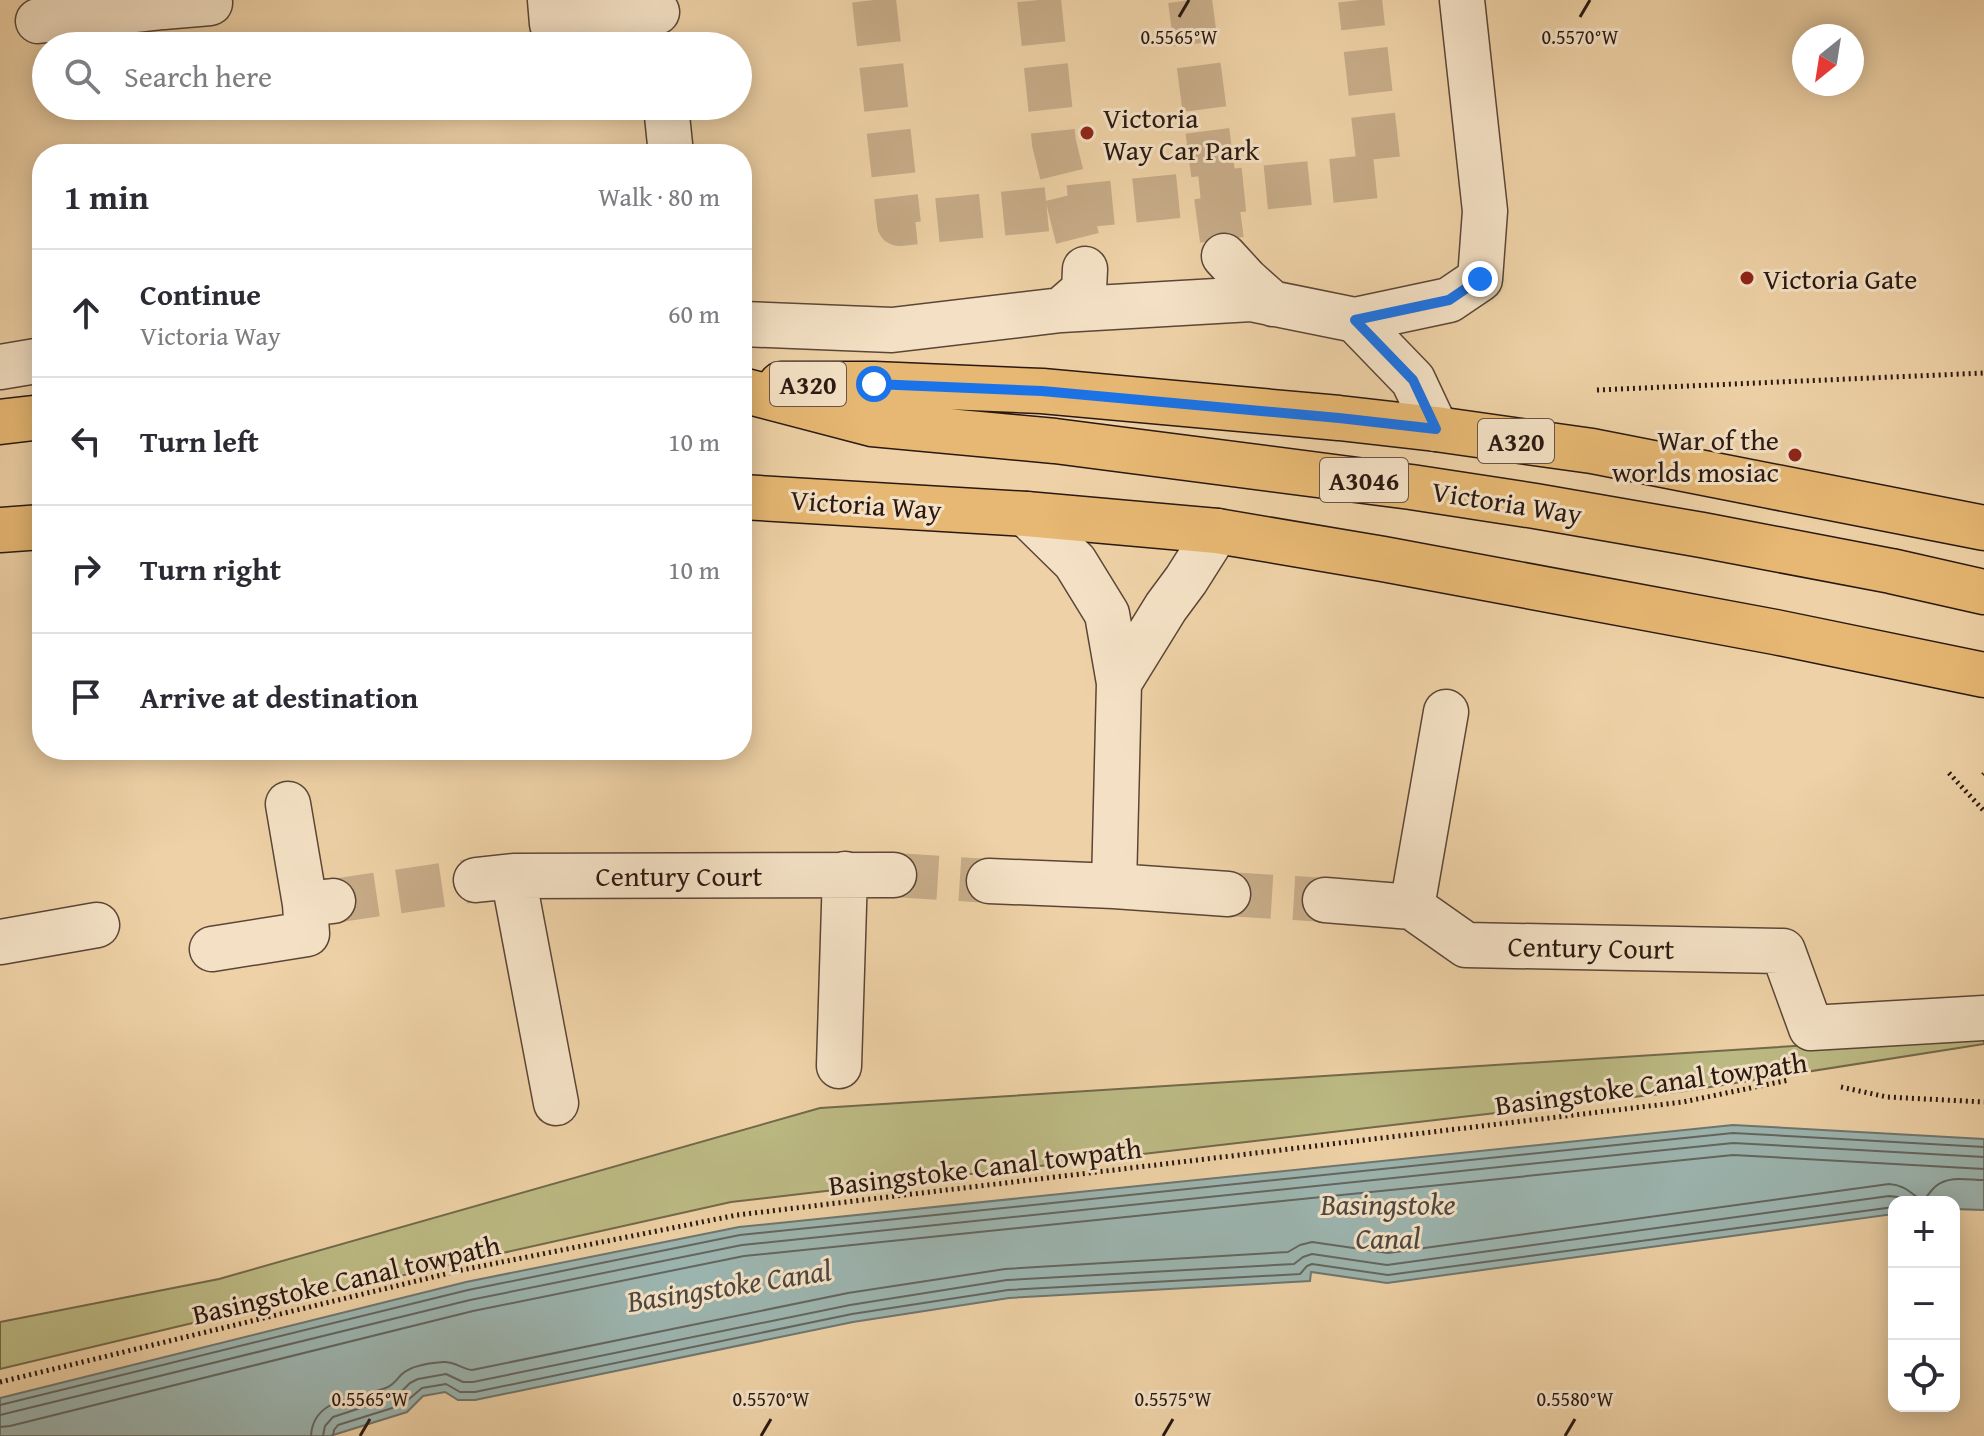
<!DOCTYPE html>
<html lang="en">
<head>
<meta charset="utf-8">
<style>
  body { margin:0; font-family:"Gentium Book Plus",serif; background:#f2f2f3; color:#2b2b33 }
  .controls { position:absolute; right:24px; bottom:24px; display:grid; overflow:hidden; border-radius:16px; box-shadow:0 4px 20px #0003 }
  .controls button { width:72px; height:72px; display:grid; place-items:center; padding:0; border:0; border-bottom:2px solid #e1e1e2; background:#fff; color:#2b2b33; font:40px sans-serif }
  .compass { position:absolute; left:1792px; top:24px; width:72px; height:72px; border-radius:50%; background:#fff; box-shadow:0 4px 20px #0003; rotate:210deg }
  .stop { position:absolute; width:24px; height:24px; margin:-18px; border:6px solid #1a73e8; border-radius:50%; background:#fff }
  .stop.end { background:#1a73e8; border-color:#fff; box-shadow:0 2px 8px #0008 }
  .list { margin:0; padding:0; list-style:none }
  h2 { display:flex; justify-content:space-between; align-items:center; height:104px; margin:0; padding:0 32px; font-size:34px }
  h2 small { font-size:26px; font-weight:400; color:#7c7c81 }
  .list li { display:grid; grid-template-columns:52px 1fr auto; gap:24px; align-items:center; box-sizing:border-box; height:128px; padding:0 32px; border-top:2px solid #e1e1e2 }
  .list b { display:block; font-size:30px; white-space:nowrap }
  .list p { margin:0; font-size:26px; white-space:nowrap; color:#7c7c81 }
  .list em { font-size:26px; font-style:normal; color:#7c7c81 }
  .icon { flex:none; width:44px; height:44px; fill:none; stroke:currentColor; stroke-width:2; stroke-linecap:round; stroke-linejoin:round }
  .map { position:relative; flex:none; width:1984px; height:1436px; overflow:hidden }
  .search { position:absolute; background:#fff; box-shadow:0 4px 20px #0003; left:32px; top:32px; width:720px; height:88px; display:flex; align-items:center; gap:20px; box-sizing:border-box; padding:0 28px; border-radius:44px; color:#7c7c81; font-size:30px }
  .panel { position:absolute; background:#fff; box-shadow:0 4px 20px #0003; left:32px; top:144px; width:720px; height:616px; border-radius:32px }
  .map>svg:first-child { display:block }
  .green { fill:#bcba84; stroke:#73694a; stroke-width:2 }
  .water { fill:#9cb5b0; stroke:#6e7670; stroke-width:2 }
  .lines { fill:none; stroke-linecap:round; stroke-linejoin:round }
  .shore { stroke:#636660; stroke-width:2 }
  .minor-tunnel { stroke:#c7ac88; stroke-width:44; stroke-dasharray:44 22; stroke-linecap:butt }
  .minor-casing { stroke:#5b4636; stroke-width:47 }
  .major-casing { stroke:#2a1811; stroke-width:47 }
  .path { stroke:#2a1811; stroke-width:5; stroke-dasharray:2 4; stroke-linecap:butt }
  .minor { stroke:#f4e1c5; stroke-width:44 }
  .major { stroke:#e7b873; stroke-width:44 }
  .route { stroke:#1a73e8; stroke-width:10 }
  .ticks { fill:none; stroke:#2a1811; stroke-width:3 }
  .poi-dot { fill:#8f2418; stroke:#f4e1c5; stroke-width:3 }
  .labels { text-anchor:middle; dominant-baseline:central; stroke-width:6; stroke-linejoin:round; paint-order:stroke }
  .shield { fill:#f4e1c5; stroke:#675447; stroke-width:2 }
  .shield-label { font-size:26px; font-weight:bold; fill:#2a1811 }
  .poi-label { font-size:28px; fill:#2a1811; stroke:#f4e1c5; text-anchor:start }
  .street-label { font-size:28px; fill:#2a1811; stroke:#f4e1c5 }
  .water-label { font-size:30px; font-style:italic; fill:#4c4741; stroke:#f4e1c5 }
  .ticks-label { font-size:20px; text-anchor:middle; fill:#2a1811; stroke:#f4e1c5; stroke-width:6; stroke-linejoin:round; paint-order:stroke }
</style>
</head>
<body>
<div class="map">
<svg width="1984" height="1436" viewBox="0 0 1984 1436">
  <rect width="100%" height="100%" fill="#eed1a6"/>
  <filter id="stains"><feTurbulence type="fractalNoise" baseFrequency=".0025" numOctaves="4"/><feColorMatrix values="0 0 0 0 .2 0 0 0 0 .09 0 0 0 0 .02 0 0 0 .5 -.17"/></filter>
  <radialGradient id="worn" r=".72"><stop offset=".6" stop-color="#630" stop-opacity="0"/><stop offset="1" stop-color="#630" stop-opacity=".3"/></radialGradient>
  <!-- green -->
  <path class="green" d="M 1984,1034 L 1984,1044 L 1685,1091 L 731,1202 L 243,1311 L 0,1369 L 0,1322 L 219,1279 L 820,1108 Z"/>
  <!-- water -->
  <path class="water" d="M 1733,1125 L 1984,1139 L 1984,1210 L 1954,1209 L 1954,1202 L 1894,1202 L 1894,1214 L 1387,1283 L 1311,1272 L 1310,1281 L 1009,1298 L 853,1322 L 475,1400 L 458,1400 L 445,1392 L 423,1396 L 407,1412 L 330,1436 L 0,1436 L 0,1398 L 466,1282 L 739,1227 Z"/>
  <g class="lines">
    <!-- shore -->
    <path class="shore" d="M 0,1405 L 468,1290 L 740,1235 L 1733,1133 L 1984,1147
      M 0,1415 L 470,1300 L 742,1245 L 1733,1143 L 1984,1157
      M 0,1427 L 10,1426 L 473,1311 L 744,1256 L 1733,1155 L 1984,1169
      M 311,1436 C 313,1396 360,1399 388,1387 C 394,1384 397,1379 402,1374 C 412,1365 429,1363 443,1362 C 454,1361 462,1369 472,1370 L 848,1293 L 1005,1269 L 1288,1252 L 1300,1245 L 1312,1242 L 1388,1253 L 1889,1184 C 1906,1185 1911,1194 1923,1201 C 1927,1197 1931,1190 1936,1186 C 1950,1175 1968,1180 1984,1180
      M 323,1436 L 325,1426 L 333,1417 L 397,1396 L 410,1383 L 418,1379 L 446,1374 L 463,1382 L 473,1382 L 850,1305 L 1007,1280 L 1294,1264 L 1303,1257 L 1312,1254 L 1387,1265 L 1889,1196 L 1898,1197 L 1906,1202
      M 333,1436 L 334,1430 L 338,1425 L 402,1405 L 422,1388 L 446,1384 L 460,1392 L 475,1392 L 852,1314 L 1008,1290 L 1300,1274 L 1307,1266 L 1312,1264 L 1388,1275 L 1894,1207"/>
    <!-- minor-tunnel -->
    <path class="minor-tunnel" d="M 874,0 L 899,224 L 1380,176 L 1360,0
      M 1039,0 L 1054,143 L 1085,269
      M 1190,0 L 1224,256
      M 894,875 L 989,881
      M 1228,894 L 1325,900
      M 333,901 L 476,880"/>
    <defs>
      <path id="minor" d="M 161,0 L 163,7 L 210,3
        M 550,0 L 552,24 L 657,12
        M 38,21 L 163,7
        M 666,106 L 671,154
        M 1224,256 L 1246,280 L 1273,304
        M 1061,310 L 1084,290 L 1085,269
        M 1355,320 L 1449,300 L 1480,279 L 1485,211 L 1462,0
        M 742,324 L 892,330 L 1061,310 L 1251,299 L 1355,320 L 1413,380 L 1436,429
        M 0,367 L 42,360
        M 1026,514 L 1075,562 L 1107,614 L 1119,683 L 1114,886
        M 1119,683 L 1166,607 L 1186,580 L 1217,531
        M 288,804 L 305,904 L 333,901
        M 476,880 L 513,876
        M 989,881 L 1114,886 L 1228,894
        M 1325,900 L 1412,907 L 1466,945 L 1783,951 L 1811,1028 L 1984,1018
        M 1412,907 L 1446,712
        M 0,942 L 97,925
        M 212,949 L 307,934 L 305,904
        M 839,1066 L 845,874
        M 556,1103 L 513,876 L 894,875"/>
      <path id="major" d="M 781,384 L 874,384 L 1042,391 L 1339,418 L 1436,429 L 1592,451 L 1984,528
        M 742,390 L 872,424 L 1055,441 L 1411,487 L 1535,506 L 1702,535 L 1891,571 L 1984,592
        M 0,422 L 42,417
        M 742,497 L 1026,514 L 1217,531 L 1383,559 L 1775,632 L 1984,675
        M 0,530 L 42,527"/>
    </defs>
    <!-- minor casing -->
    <use href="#minor" class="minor-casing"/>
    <!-- major casing -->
    <use href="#major" class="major-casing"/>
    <!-- path -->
    <path class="path" d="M 1597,390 L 1984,373
      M 1949,773 L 1984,811
      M 1983,775 L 1984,774
      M 1841,1087 L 1887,1097 L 1984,1102
      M 0,1382 L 462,1270 L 737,1215 L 1683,1102 L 1789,1080"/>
    <!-- minor -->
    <use href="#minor" class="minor"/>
    <!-- major -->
    <use href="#major" class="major"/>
  </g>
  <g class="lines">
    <!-- route -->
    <path class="route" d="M 874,384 L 1042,391 L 1339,418 L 1436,429 L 1413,380 L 1355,320 L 1449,300 L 1480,279"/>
  </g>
  <!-- ticks -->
  <path class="ticks" d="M 1179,17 L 1189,0M 1580,17 L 1590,0M 360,1436 L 370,1419M 761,1436 L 771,1419M 1163,1436 L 1173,1419M 1565,1436 L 1575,1419"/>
  <!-- markers -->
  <g class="poi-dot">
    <circle cx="1087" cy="133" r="8"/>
    <circle cx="1747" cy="278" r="8"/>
    <circle cx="1795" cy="455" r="8"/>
  </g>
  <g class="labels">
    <!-- shield labels -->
    <g class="shield">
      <rect x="770" y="362" width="76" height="44" rx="6"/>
      <rect x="1478" y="419" width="76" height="44" rx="6"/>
      <rect x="1320" y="458" width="88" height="44" rx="6"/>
    </g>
    <g class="shield-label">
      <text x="808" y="384">A320</text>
      <text x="1516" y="441">A320</text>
      <text x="1364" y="480">A3046</text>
    </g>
    <!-- poi labels -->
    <g class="poi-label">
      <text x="1103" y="117">Victoria<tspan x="1103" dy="32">Way Car Park</tspan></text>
      <text x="1763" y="278">Victoria Gate</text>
      <text x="1779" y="439" text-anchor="end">War of the<tspan x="1779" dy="32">worlds mosiac</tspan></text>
    </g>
    <!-- street labels -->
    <g class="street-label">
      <text transform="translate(1507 502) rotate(9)">Victoria Way</text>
      <text transform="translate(866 504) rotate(4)">Victoria Way</text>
      <text x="679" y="875">Century Court</text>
      <text transform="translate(1591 947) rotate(1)">Century Court</text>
      <text transform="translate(1651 1083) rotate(-8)">Basingstoke Canal towpath</text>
      <text transform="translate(985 1166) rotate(-7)">Basingstoke Canal towpath</text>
      <text transform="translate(346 1279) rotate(-13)">Basingstoke Canal towpath</text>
    </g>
    <!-- water labels -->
    <g class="water-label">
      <text x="1388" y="1204">Basingstoke<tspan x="1388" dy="34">Canal</tspan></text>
      <text transform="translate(729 1285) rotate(-9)">Basingstoke Canal</text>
    </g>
  </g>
  <g class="ticks-label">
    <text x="1179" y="44">0.5565°W</text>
    <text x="1580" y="44">0.5570°W</text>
    <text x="370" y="1406">0.5565°W</text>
    <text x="771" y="1406">0.5570°W</text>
    <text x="1173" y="1406">0.5575°W</text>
    <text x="1575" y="1406">0.5580°W</text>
  </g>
  <rect width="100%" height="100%" filter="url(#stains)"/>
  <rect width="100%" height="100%" fill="url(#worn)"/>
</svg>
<div class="controls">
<button>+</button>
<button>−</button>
<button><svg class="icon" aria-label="locate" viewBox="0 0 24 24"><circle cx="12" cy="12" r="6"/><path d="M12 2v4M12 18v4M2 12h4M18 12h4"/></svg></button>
</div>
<svg class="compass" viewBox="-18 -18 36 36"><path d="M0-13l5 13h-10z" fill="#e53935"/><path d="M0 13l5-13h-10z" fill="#7c7c81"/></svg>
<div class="stop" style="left:874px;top:384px"></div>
<div class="stop end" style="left:1480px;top:279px"></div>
<div class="search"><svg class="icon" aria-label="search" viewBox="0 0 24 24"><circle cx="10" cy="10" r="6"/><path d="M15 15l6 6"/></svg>Search here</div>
<section class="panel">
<h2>1 min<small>Walk · 80 m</small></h2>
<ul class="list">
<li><svg class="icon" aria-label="ahead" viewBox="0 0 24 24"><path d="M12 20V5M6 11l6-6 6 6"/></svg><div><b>Continue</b><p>Victoria Way</p></div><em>60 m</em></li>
<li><svg class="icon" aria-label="left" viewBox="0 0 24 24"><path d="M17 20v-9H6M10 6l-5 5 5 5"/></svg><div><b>Turn left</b></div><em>10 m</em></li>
<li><svg class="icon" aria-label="right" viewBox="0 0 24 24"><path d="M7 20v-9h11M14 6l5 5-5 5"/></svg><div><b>Turn right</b></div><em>10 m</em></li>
<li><svg class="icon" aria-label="arrive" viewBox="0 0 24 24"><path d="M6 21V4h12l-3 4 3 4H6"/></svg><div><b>Arrive at destination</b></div></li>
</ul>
</section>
</div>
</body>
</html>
